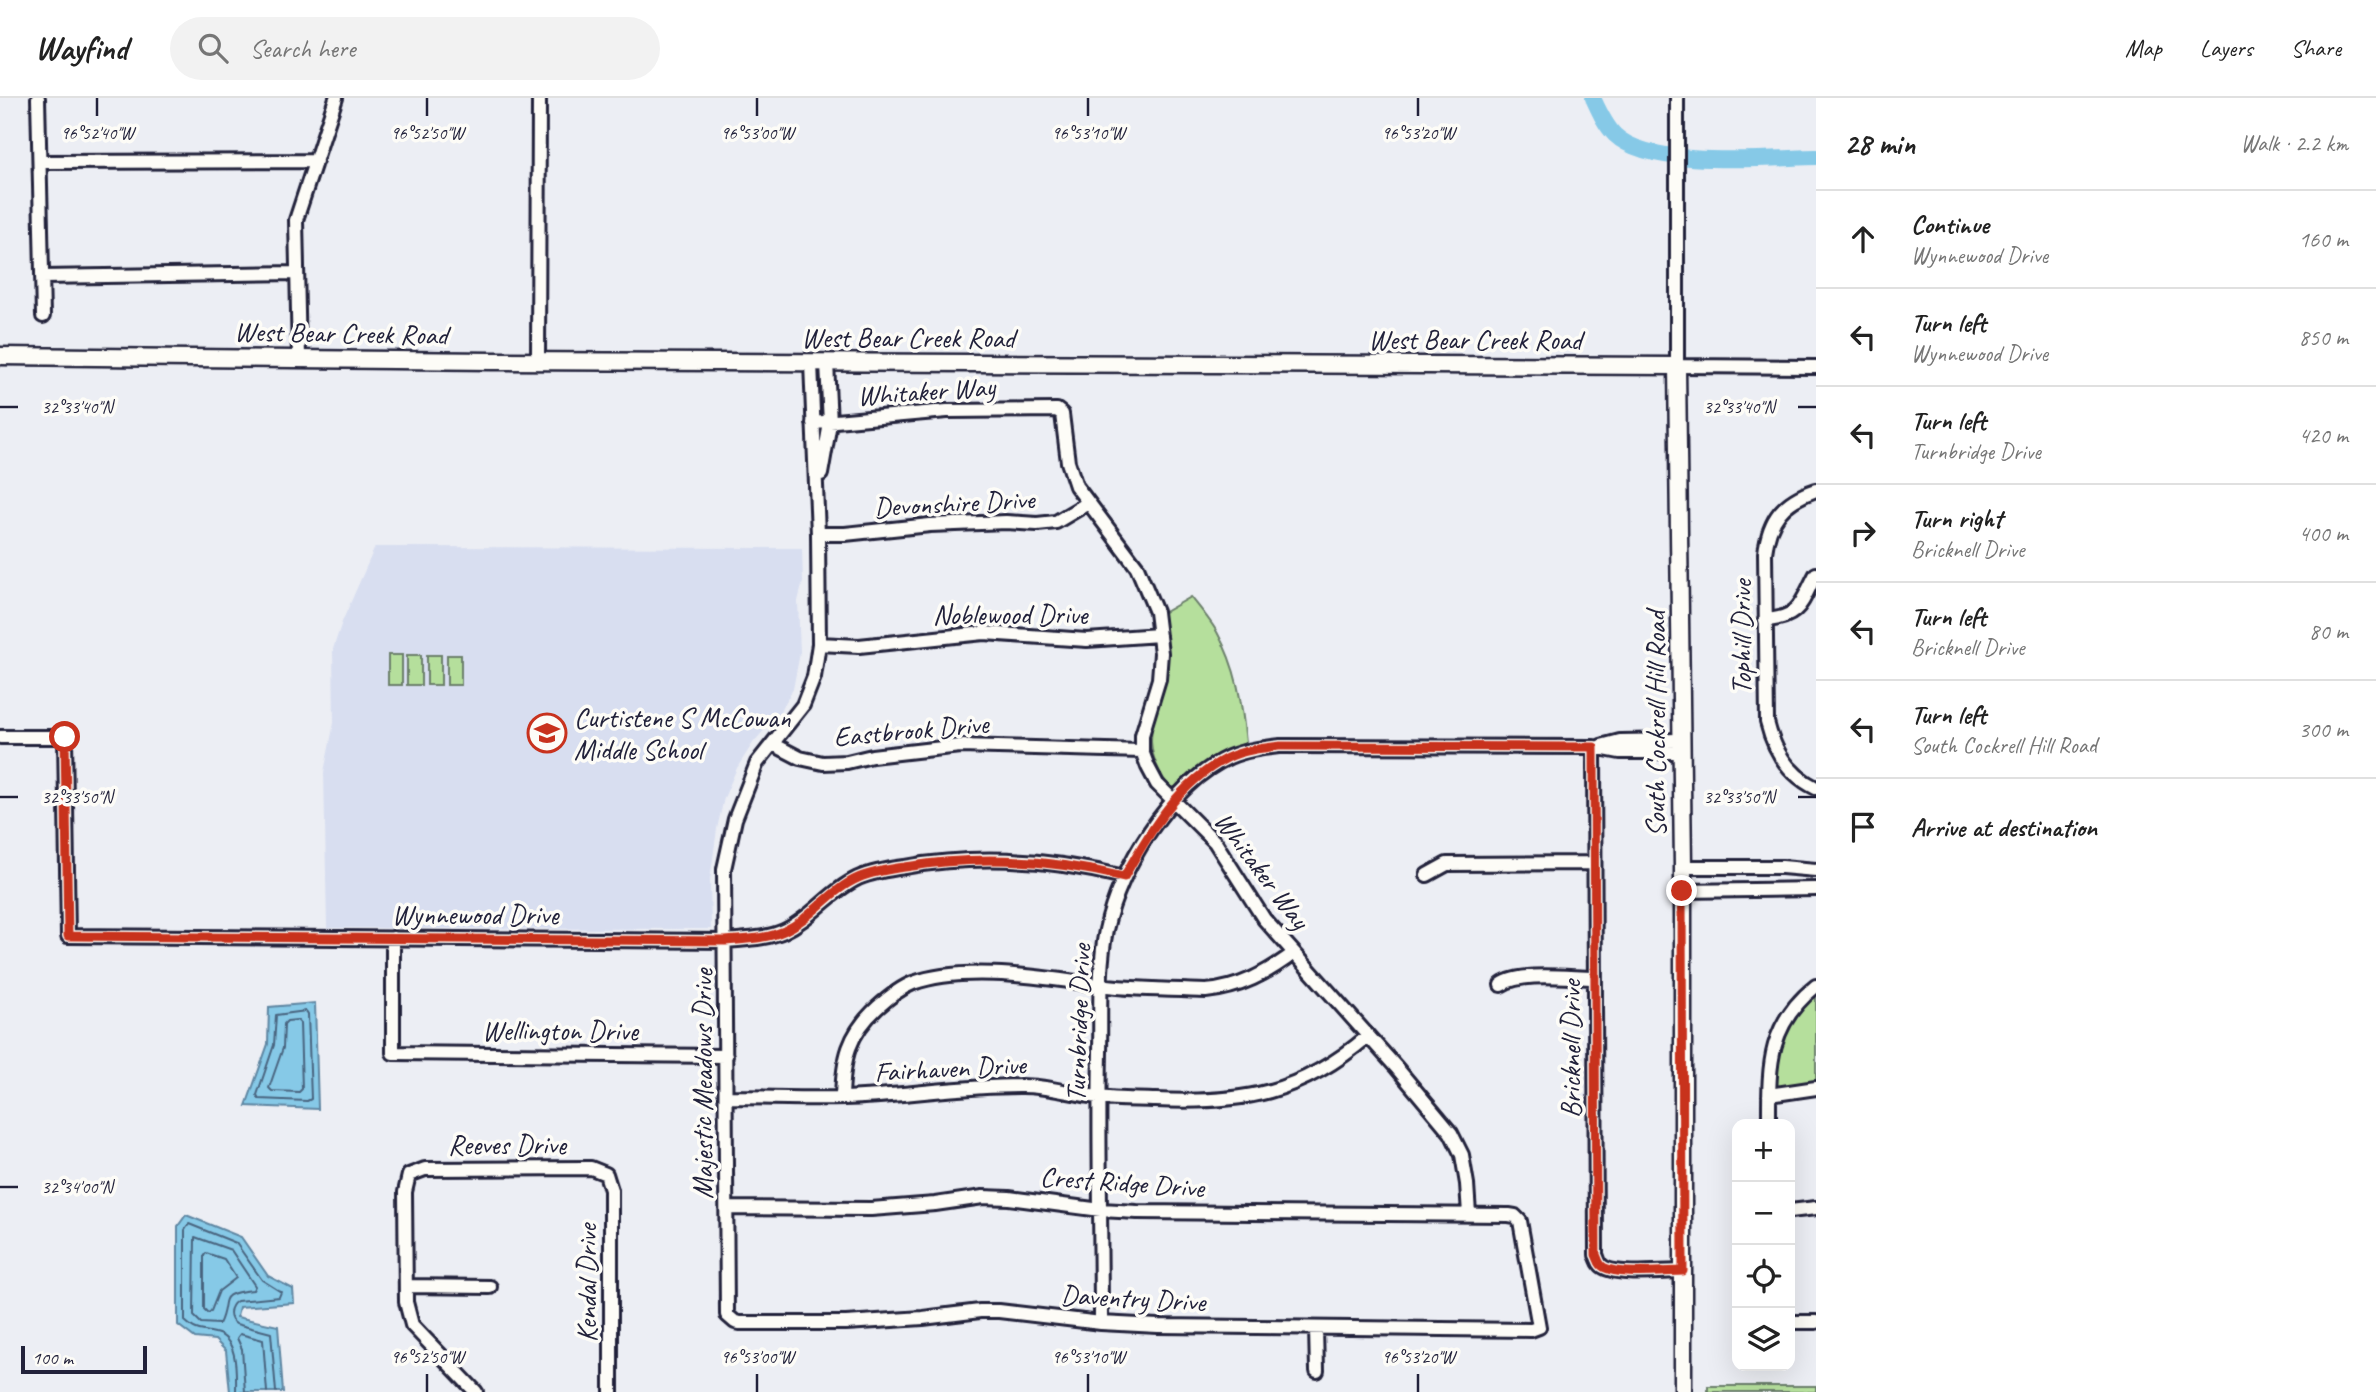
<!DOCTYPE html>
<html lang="en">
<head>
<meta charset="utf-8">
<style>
  body { margin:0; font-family:Caveat,sans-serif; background:#f2f2f2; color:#222 }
  .controls { position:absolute; right:21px; bottom:21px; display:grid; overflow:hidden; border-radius:14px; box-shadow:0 7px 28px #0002 }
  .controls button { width:63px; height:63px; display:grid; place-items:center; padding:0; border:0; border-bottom:2px solid #e0e0e0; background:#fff; color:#222; font:35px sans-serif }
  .scale { position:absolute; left:21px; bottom:18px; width:126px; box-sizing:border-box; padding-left:7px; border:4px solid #22223b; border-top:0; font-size:19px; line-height:24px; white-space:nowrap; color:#22223b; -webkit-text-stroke:5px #fdfcf7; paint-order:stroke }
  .stop { position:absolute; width:21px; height:21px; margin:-16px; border:5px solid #c8321e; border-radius:50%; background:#fff }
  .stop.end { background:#c8321e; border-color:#fff; box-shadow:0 2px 7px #0008 }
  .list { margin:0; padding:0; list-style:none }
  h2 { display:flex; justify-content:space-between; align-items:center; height:91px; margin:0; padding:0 28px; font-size:30px }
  h2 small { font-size:23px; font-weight:400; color:#767676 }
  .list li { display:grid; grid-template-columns:46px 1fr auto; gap:21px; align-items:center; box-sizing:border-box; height:98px; padding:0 28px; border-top:2px solid #e0e0e0 }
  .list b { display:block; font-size:26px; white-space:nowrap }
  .list p { margin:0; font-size:23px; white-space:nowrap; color:#767676 }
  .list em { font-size:23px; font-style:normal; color:#767676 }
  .icon { flex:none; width:38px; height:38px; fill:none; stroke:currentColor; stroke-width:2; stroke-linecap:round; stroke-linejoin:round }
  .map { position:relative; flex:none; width:1816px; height:1294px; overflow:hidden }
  header { display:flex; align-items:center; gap:42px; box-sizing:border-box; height:98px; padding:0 35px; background:#fff; border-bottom:2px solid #e0e0e0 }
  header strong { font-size:33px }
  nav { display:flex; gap:38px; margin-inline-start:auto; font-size:24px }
  .search { width:490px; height:63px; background:#f2f2f2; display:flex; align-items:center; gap:18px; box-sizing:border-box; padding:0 24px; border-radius:38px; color:#767676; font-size:26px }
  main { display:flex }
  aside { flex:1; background:#fff }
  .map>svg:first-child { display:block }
  .built { fill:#d8def0 }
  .green { fill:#b5df9c; stroke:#6c806c; stroke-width:2 }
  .water { fill:#86c9e7; stroke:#5e86a2; stroke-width:2 }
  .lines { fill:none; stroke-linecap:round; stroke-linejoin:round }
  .shore { stroke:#4a6580; stroke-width:2 }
  .river { stroke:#86c9e7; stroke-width:16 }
  .minor-casing { stroke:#22223b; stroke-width:18 }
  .major-casing { stroke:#22223b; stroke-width:21 }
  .minor { stroke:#fdfcf7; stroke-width:12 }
  .major { stroke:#fdfcf7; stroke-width:16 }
  .route { stroke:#c8321e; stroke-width:9 }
  .ticks { fill:none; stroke:#22223b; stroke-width:2.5 }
  .labels { text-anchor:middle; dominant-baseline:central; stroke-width:7; stroke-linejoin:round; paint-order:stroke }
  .street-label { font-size:28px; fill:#22223b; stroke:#fdfcf7 }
  .poi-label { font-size:28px; fill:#22223b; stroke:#fdfcf7; text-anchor:start }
  .ticks-label { font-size:18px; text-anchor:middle; fill:#22223b; stroke:#fdfcf7; stroke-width:7; stroke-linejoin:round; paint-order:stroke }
</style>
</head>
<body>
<header>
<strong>Wayfind</strong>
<div class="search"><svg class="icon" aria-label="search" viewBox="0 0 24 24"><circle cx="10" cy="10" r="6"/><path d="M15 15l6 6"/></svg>Search here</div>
<nav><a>Map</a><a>Layers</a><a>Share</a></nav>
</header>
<main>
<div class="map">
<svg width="1816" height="1294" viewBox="0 0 1816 1294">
  <rect width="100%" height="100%" fill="#eceef4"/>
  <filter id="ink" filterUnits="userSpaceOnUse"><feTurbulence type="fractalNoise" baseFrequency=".0143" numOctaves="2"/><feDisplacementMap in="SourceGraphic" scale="14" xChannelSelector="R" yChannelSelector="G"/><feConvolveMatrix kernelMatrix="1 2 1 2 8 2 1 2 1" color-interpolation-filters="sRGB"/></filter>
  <g filter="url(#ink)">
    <!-- built -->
    <path class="built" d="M 375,449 L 802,450 L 803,484 L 798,503 L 800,555 L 793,591 L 780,614 L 753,645 L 737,670 L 724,700 L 717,731 L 710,782 L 711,831 L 327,830 L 324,674 L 334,625 L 333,551 L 342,524 Z"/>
    <!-- green -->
    <path class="green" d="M 1191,499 C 1200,510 1210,522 1217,534 C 1237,570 1242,605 1246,645 C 1219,655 1199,671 1177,689 L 1169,689 C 1134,639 1160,620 1166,570 C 1169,552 1166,533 1163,515 Z
      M 388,557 L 402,557 L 402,587 L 388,587 Z
      M 407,557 L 421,557 L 421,587 L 407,587 Z
      M 427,557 L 441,557 L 441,587 L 427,587 Z
      M 447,557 L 461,557 L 461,587 L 447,587 Z
      M 1816,895 L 1816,985 L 1778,990 L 1775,987 C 1777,947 1784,922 1816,895 Z
      M 1708,1288 L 1816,1288 L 1816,1294 L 1708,1294 Z"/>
    <!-- water -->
    <path class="water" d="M 315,905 L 318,1011 L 246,1008 L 268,946 L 269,909 Z
      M 186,1117 L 241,1139 L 268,1178 L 293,1191 L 294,1205 L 239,1209 L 237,1219 L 278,1228 L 283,1294 L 230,1294 L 226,1253 L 215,1242 L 195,1240 L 178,1227 L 178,1128 Z"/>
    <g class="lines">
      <!-- shore -->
      <path class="shore" d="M 306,913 L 308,916 L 311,1001 L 307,1003 L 259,1001 L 257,997 L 274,947 L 276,917 Z
        M 287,923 L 297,922 L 300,925 L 302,991 L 299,994 L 272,993 L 269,990 L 283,950 L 284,926 Z
        M 195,1139 L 231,1152 L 255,1188 L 253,1192 C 214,1196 231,1202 219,1226 L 201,1225 L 194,1218 Z
        M 206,1155 L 224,1161 L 236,1180 L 219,1193 L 211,1213 L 208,1215 L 204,1211 L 204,1158 Z
        M 236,1294 C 236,1276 239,1240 215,1235 C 200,1231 198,1235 185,1223 L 185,1132 L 189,1126 L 236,1145 L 262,1182 L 281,1194 L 279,1199 L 237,1203 C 229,1208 227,1220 236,1226 L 271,1235 L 276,1294
        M 245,1294 L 242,1251 L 237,1240 L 240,1236 L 263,1242 L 267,1294"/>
      <!-- river -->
      <path class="river" d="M 1593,0 C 1599,13 1605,27 1615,37 C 1650,71 1768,60 1816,59"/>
      <defs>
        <path id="minor" d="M 38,0 L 43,218
          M 1677,0 L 1677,268 L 1816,269
          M 40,64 L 316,63
          M 42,179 L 296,175
          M 299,260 L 296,122 L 336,0
          M 538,263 L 539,0
          M 813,325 L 947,313 L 1057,312 L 1062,316 L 1068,364 L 1076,388 L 1137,469 L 1156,514 L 1161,555 L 1159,581 L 1142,637 L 1142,653 L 1148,669 L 1157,686 L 1215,744 L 1264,821 L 1396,969 L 1451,1035 L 1462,1057 L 1467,1086 L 1469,1116
          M 821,376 L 830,325 L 827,265
          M 1816,392 C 1783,403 1769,421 1765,455 L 1767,624 C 1774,653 1789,677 1816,690
          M 818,436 L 845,436 L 930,427 L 1006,424 L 1037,426 L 1056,424 L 1088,405
          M 1765,522 C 1801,520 1801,504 1816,476
          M 819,546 L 859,548 L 984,535 L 1087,542 L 1159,537
          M 0,639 L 65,639 L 68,838 L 726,843 C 745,841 766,841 784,833 C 812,820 830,793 858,780 C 872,774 890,771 905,769 C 978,756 1053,761 1124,779
          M 773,646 L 800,660 L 823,665 L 847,664 L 872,658 L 960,648 L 1142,653
          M 1601,648 L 1620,643 L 1681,642
          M 1594,649 L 1596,1157 C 1598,1160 1598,1164 1601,1167 C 1612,1179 1666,1173 1683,1173
          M 1683,769 L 1782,769 L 1816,772
          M 1427,777 L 1447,766 L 1594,765
          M 1682,793 L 1816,791
          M 393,840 L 393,955 L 726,958
          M 1501,887 C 1521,873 1569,880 1594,880
          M 1769,997 L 1816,990
          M 727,999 C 765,999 805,1001 844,1000 C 902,998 960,988 1019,988 C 1045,987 1071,996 1098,999 C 1117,1002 1137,1001 1156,1002 C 1242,1006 1301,996 1368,938
          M 842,1000 C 843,961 848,936 878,909 C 888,900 900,890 913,885 C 965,866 1045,880 1099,887 C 1134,892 1170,891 1206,893 C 1240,890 1267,875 1294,855
          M 1769,1026 C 1769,969 1767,927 1816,888
          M 727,1110 L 871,1111 L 935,1106 L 983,1099 L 1009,1100 L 1101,1112 L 1137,1114 L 1509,1117 L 1515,1118 L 1520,1123 L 1539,1229 L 1531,1232 L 1158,1228 L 1101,1225 L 999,1213 L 980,1213 L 923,1220 L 846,1225 L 740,1225 L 735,1224 L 727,1217 L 724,771 L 735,721 L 757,665 L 803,607 L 814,579 L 819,546 L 818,436 L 811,265
          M 1790,1113 L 1816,1110
          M 406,1188 L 490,1189
          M 1790,1224 L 1816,1224
          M 1101,1225 C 1101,1135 1098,1045 1100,954 C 1101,914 1098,872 1106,832 C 1119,771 1170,686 1229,659 C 1245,652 1263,650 1280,648 L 1594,649 L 1620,654 L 1681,654
          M 1316,1230 L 1317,1273
          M 476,1294 L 412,1227 L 406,1204 L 405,1094 L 409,1077 L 425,1071 L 591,1070 L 606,1076 L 611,1092 L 611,1294"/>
        <path id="major" d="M 0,258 L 492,263 L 1677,268 L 1683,769 L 1683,1294"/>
      </defs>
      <!-- minor casing -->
      <use href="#minor" class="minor-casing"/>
      <!-- major casing -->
      <use href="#major" class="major-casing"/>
      <!-- minor -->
      <use href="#minor" class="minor"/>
      <!-- major -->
      <use href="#major" class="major"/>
    </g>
  </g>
  <g class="lines" filter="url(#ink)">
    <!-- route -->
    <path class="route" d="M 65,639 L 68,838 L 726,843 C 745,841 766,841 784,833 C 812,820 830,792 858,780 C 872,774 890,771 905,769 C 978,757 1052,761 1124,779 C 1150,733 1178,685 1227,660 C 1243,652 1262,650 1280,648 L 1594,649 L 1596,1157 C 1598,1160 1598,1164 1601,1167 C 1612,1179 1667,1173 1683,1173 L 1682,793"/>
  </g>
  <!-- ticks -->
  <path class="ticks" d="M 97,0 L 97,18M 427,0 L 427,18M 757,0 L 757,18M 1088,0 L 1088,18M 1418,0 L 1418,18M 0,309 L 18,309M 1798,309 L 1816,309M 0,699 L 18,699M 1798,699 L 1816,699M 0,1089 L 18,1089M 427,1276 L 427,1294M 757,1276 L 757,1294M 1088,1276 L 1088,1294M 1418,1276 L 1418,1294"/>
  <!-- icons -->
  <defs>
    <symbol id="school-ring" viewBox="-11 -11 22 22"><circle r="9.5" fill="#fdfcf7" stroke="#c8321e" stroke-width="1.5"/><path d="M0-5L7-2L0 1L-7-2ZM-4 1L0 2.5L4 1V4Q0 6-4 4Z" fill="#c8321e"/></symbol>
  </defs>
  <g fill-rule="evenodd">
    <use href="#school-ring" x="525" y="613" width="44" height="44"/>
  </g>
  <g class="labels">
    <!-- street labels -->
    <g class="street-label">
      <text transform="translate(341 235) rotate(1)">West Bear Creek Road</text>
      <text x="908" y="239">West Bear Creek Road</text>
      <text x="1475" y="241">West Bear Creek Road</text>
      <text transform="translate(926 293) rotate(-4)">Whitaker Way</text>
      <text transform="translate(954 405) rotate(-3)">Devonshire Drive</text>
      <text x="1010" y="516">Noblewood Drive</text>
      <text transform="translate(1741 539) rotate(-90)">Tophill Drive</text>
      <text transform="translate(1655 626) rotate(-90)">South Cockrell Hill Road</text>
      <text transform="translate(911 632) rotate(-5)">Eastbrook Drive</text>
      <text transform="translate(1262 772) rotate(53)">Whitaker Way</text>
      <text x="475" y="816">Wynnewood Drive</text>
      <text transform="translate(1078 925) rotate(-88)">Turnbridge Drive</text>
      <text x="560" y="932">Wellington Drive</text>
      <text transform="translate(1570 951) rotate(-90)">Bricknell Drive</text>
      <text transform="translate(950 970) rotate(-3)">Fairhaven Drive</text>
      <text transform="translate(702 986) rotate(-90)">Majestic Meadows Drive</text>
      <text x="507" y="1046">Reeves Drive</text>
      <text transform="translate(1122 1084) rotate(4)">Crest Ridge Drive</text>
      <text transform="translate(586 1185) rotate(-90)">Kendal Drive</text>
      <text transform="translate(1133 1200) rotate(3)">Daventry Drive</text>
    </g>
    <!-- poi labels -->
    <g class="poi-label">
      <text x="574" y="619">Curtistene S McCowan<tspan x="574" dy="32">Middle School</tspan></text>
    </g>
  </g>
  <g class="ticks-label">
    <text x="97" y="41">96°52'40"W</text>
    <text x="427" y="41">96°52'50"W</text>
    <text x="757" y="41">96°53'00"W</text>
    <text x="1088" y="41">96°53'10"W</text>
    <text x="1418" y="41">96°53'20"W</text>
    <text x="1739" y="315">32°33'40"N</text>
    <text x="77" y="315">32°33'40"N</text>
    <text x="1739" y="705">32°33'50"N</text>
    <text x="77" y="705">32°33'50"N</text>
    <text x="77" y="1095">32°34'00"N</text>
    <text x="427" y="1265">96°52'50"W</text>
    <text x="757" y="1265">96°53'00"W</text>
    <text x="1088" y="1265">96°53'10"W</text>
    <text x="1418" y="1265">96°53'20"W</text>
  </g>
</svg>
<div class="controls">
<button>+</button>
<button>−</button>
<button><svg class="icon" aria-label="locate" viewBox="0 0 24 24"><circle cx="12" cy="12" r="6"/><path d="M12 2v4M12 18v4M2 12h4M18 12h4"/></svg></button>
<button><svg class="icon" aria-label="layers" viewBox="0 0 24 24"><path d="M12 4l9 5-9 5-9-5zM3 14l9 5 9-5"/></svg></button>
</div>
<div class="scale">100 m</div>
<div class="stop" style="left:65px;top:639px"></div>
<div class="stop end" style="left:1682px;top:793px"></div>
</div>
<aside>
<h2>28 min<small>Walk · 2.2 km</small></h2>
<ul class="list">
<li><svg class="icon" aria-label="ahead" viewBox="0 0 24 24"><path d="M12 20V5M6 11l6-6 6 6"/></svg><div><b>Continue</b><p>Wynnewood Drive</p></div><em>160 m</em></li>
<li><svg class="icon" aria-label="left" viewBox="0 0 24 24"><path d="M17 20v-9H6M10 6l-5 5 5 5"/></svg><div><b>Turn left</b><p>Wynnewood Drive</p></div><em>850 m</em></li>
<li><svg class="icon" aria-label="left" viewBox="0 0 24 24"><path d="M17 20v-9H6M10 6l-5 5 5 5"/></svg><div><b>Turn left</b><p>Turnbridge Drive</p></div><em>420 m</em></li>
<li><svg class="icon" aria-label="right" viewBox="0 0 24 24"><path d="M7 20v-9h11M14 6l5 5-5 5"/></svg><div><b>Turn right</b><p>Bricknell Drive</p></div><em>400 m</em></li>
<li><svg class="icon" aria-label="left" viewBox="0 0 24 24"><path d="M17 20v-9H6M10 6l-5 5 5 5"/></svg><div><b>Turn left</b><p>Bricknell Drive</p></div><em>80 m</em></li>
<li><svg class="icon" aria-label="left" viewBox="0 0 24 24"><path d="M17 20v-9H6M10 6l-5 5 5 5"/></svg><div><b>Turn left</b><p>South Cockrell Hill Road</p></div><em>300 m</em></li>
<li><svg class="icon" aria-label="arrive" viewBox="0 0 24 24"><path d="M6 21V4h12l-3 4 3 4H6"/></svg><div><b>Arrive at destination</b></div></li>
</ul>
</aside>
</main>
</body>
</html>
